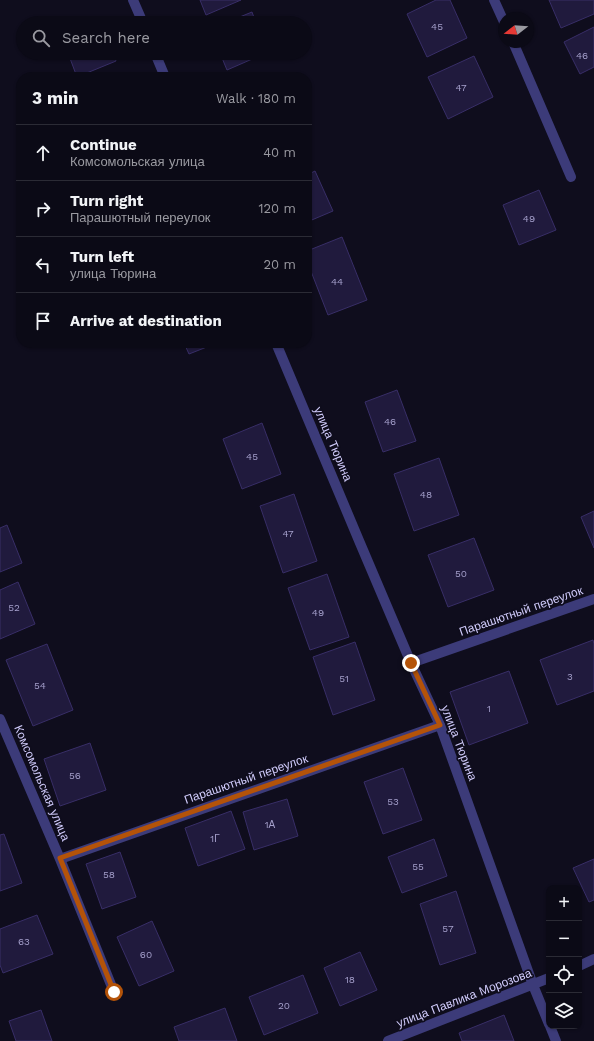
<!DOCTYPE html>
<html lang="en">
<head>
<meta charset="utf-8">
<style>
  body { margin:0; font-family:"Work Sans",sans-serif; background:#191823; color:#f1f3f6 }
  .controls { position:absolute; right:12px; bottom:12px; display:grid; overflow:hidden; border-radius:8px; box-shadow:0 1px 3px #0004 }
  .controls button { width:36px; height:36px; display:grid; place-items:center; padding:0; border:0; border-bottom:1px solid #2b2b35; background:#0b0a16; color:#f1f3f6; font:20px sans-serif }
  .compass { position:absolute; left:498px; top:12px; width:36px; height:36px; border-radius:50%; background:#0b0a16; box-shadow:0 1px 3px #0004; rotate:253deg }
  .stop { position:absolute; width:12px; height:12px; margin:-9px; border:3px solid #b45309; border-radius:50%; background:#fff }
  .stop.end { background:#b45309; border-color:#fff; box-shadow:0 1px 4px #0008 }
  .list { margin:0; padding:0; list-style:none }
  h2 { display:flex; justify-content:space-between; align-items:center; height:52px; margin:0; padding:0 16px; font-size:17px }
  h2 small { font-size:13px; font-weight:400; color:#9a9aa1 }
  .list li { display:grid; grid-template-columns:26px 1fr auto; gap:12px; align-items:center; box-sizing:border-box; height:56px; padding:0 16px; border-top:1px solid #2b2b35 }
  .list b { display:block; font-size:15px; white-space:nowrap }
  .list p { margin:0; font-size:13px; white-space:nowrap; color:#9a9aa1 }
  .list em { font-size:13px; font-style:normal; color:#9a9aa1 }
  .icon { flex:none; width:22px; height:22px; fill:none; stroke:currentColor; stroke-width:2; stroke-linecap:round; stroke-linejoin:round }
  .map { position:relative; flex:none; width:594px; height:1041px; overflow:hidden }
  .search { position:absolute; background:#0b0a16; box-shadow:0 1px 3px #0004; left:16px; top:16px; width:296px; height:44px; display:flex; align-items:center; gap:10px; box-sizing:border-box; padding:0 14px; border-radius:22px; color:#9a9aa1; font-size:15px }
  .panel { position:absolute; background:#0b0a16; box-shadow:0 1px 3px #0004; left:16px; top:72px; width:296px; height:276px; border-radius:16px }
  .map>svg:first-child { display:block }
  .building { fill:#201a3d; stroke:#382e67 }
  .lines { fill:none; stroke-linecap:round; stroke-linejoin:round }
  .minor { stroke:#3c3b79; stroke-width:10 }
  .route { stroke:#b45309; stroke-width:5 }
  .labels { text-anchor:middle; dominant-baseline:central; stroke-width:3.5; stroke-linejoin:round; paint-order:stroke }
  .number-label { font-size:10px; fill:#a5a0cc }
  .street-label { font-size:12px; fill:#d1ccfc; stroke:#0f0d1d }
</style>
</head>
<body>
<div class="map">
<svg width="594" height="1041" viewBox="0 0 594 1041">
  <rect width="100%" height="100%" fill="#0f0d1d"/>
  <!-- building -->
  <path class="building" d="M 200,0 L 241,0 L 206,15 Z
    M 436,0 L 450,0 L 467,38 L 427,57 L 407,14 Z
    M 549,0 L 594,0 L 594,14 L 561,28 Z
    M 252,12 L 256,23 L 225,23 Z
    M 594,27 L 594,67 L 580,74 L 564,42 Z
    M 68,53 L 113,53 L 116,61 L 77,77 Z
    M 220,53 L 266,53 L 227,70 Z
    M 474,56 L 493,97 L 448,119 L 428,77 Z
    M 315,171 L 333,211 L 307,222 L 307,175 Z
    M 539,190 L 556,230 L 519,245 L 503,205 Z
    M 342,237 L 367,300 L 328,315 L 307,261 L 307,251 Z
    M 184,343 L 217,343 L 189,354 Z
    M 397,390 L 416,441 L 383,452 L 365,402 Z
    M 262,423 L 281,474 L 242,489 L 223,439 Z
    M 439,458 L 459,515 L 414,531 L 394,474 Z
    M 294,494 L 317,561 L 283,573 L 260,506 Z
    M 594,511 L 594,548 L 581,517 Z
    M 7,525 L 22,563 L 0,572 L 0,528 Z
    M 474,538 L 494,590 L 448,607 L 428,555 Z
    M 327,574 L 349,637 L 310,650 L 288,588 Z
    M 18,582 L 35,624 L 0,639 L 0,590 Z
    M 593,640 L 594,644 L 594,691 L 557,705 L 540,660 Z
    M 355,642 L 375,700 L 333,715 L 313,657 Z
    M 47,644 L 73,710 L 33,726 L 6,660 Z
    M 509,671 L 528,723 L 469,745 L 450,692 Z
    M 90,743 L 106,790 L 60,806 L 44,759 Z
    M 403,768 L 422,820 L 383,834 L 364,782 Z
    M 287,799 L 298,836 L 254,850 L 243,812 Z
    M 231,811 L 245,849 L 198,866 L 185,828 Z
    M 4,834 L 22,883 L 0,891 L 0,835 Z
    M 434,839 L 447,876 L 402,893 L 388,857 Z
    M 120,852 L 136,897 L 102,909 L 86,864 Z
    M 594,859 L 594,900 L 589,902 L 573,868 Z
    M 456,891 L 476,953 L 440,965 L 420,904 Z
    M 37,915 L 53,954 L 3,973 L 0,965 L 0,929 Z
    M 152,921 L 174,971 L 139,986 L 117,937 Z
    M 360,952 L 377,990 L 340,1006 L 324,968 Z
    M 303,975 L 318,1013 L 264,1035 L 249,997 Z
    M 225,1008 L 237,1041 L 179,1041 L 174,1027 Z
    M 41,1010 L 52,1041 L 16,1041 L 9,1021 Z
    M 504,1015 L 514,1041 L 462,1041 L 459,1033 Z"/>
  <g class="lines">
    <!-- minor -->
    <path class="minor" d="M 133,0 L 143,23
      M 494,0 L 504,22
      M 513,42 L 571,177
      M 155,53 L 165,77
      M 276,343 L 360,543 L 411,663 L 440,725 L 533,985 L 549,1024
      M 411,663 L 594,599
      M 0,719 L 60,859 L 114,992
      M 60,859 L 440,725
      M 579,966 L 594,959
      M 550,1026 L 556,1041
      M 388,1041 L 549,978"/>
  </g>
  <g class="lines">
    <!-- route -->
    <path class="route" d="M 114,992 L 60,858 L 440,725 L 411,663"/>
  </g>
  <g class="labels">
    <!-- number labels -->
    <g class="number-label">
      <text x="437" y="26">45</text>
      <text x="582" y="55">46</text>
      <text x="461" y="87">47</text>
      <text x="529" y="218">49</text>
      <text x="337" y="281">44</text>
      <text x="390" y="421">46</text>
      <text x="252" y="456">45</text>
      <text x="426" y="494">48</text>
      <text x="288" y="533">47</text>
      <text x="461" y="573">50</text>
      <text x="14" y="607">52</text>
      <text x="318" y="612">49</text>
      <text x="570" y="676">3</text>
      <text x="344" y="678">51</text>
      <text x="40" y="685">54</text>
      <text x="489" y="708">1</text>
      <text x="75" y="775">56</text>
      <text x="393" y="801">53</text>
      <text x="270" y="824">1А</text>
      <text x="215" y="838">1Г</text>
      <text x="418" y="866">55</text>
      <text x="109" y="874">58</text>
      <text x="448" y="928">57</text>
      <text x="24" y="941">63</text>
      <text x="146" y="954">60</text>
      <text x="350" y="979">18</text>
      <text x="284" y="1005">20</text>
    </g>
    <!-- street labels -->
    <g class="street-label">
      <text transform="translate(333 444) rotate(67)">улица Тюрина</text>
      <text transform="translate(521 611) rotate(-19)">Парашютный переулок</text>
      <text transform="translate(459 743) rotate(69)">улица Тюрина</text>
      <text transform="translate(246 779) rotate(-19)">Парашютный переулок</text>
      <text transform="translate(42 783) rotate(67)">Комсомольская улица</text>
      <text transform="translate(464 998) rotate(-21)">улица Павлика Морозова</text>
    </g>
  </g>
</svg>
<div class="controls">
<button>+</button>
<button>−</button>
<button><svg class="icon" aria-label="locate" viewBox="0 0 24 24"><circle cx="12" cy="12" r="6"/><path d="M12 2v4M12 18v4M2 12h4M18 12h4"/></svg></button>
<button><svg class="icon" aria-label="layers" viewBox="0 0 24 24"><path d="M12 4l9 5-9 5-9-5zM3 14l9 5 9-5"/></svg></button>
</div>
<svg class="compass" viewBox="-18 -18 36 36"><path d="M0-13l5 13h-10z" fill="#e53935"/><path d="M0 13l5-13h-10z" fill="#9a9aa1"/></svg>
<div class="stop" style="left:114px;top:992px"></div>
<div class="stop end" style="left:411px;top:663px"></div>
<div class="search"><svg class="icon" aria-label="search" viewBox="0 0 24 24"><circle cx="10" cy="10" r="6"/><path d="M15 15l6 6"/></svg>Search here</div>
<section class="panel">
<h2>3 min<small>Walk · 180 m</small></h2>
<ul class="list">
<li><svg class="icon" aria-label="ahead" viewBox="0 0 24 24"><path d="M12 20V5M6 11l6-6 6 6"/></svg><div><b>Continue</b><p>Комсомольская улица</p></div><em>40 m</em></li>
<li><svg class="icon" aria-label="right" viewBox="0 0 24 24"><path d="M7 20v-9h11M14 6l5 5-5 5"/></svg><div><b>Turn right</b><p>Парашютный переулок</p></div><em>120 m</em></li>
<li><svg class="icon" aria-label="left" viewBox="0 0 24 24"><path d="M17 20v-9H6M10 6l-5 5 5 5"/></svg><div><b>Turn left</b><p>улица Тюрина</p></div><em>20 m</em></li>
<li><svg class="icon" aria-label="arrive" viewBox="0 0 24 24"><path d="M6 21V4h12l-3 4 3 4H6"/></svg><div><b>Arrive at destination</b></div></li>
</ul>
</section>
</div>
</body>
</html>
